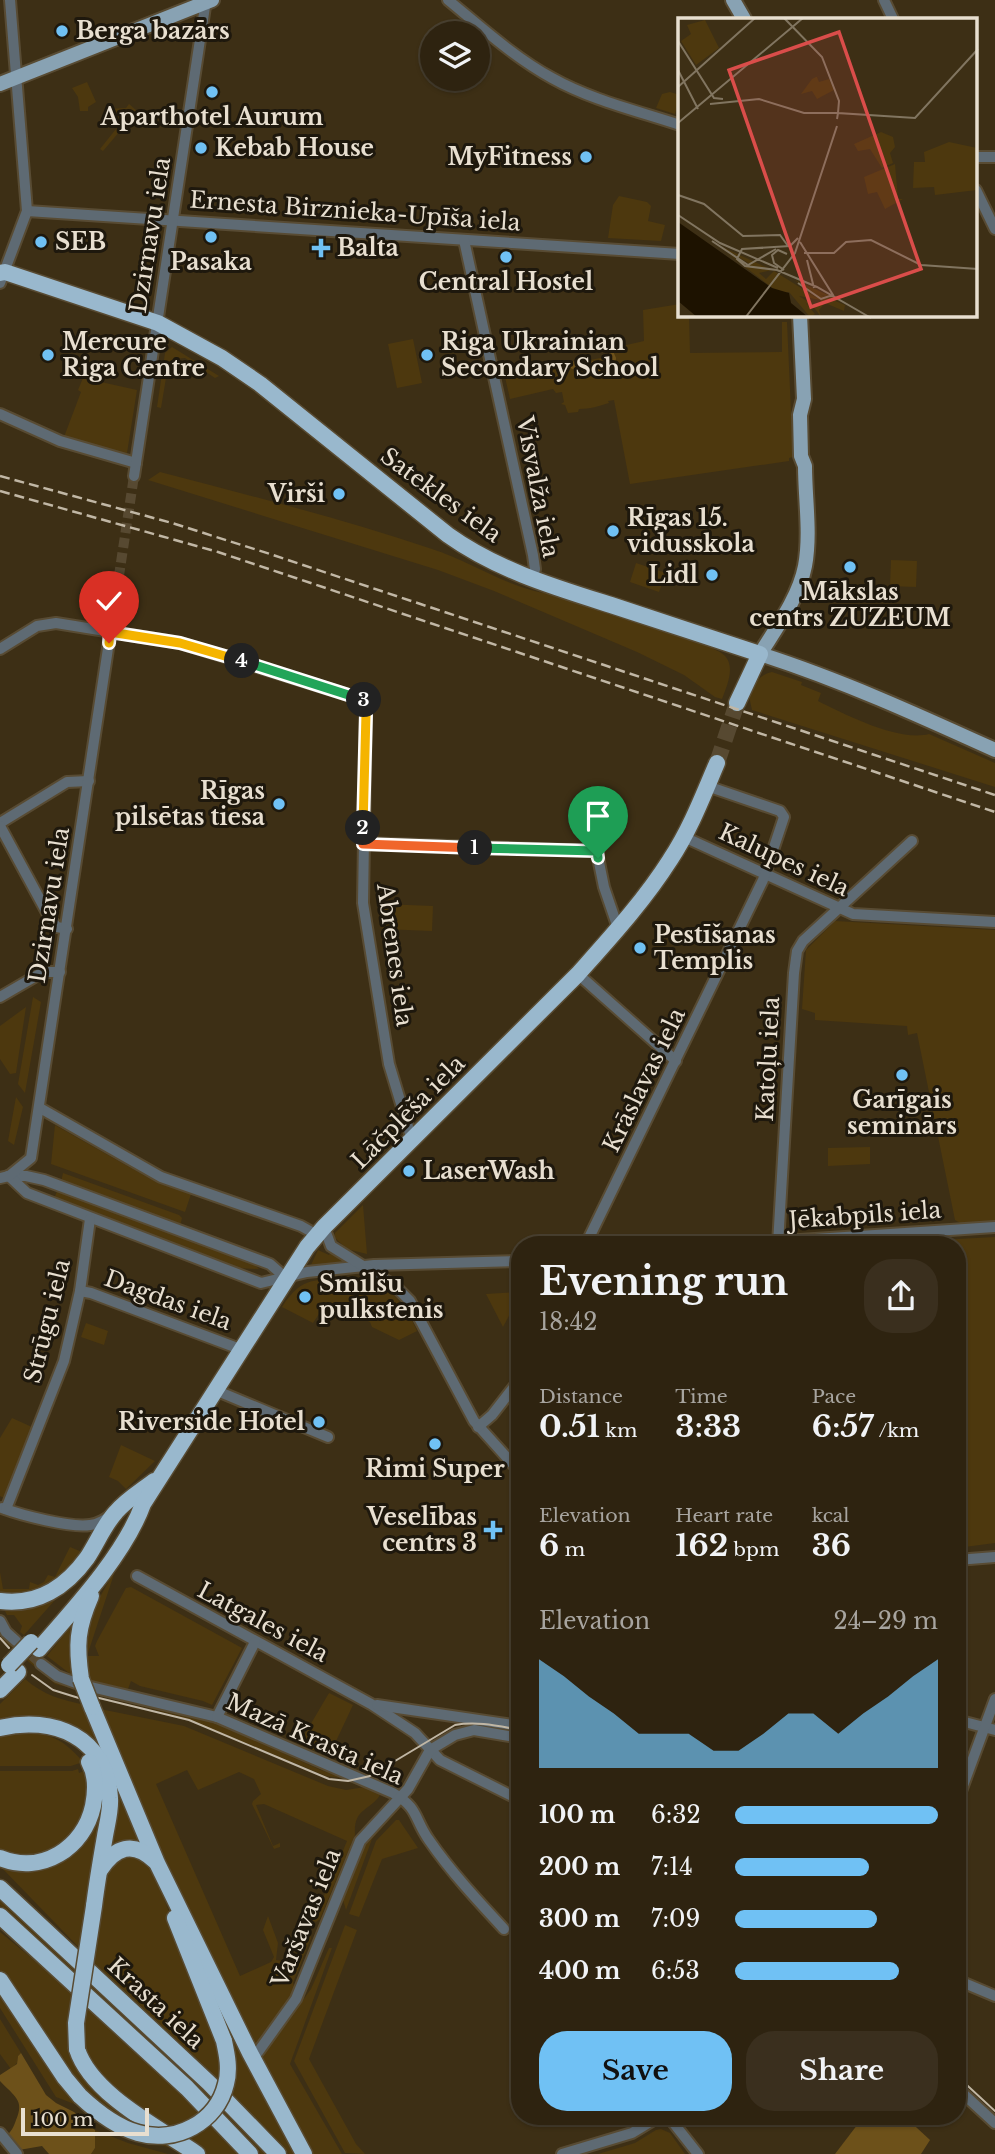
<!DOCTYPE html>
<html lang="en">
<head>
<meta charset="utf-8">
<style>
	body { margin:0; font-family:"Libre Baskerville",serif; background:#3a2f1e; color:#f1f3f6; height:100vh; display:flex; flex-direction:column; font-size:26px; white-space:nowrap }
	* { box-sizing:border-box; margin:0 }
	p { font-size:23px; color:#a7a49f }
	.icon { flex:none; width:38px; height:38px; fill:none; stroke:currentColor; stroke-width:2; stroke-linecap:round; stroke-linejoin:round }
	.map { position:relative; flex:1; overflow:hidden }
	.details { position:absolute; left:511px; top:1236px; width:455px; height:889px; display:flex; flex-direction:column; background:#2e2310; border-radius:28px; box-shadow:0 2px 5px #0004,0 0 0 2px #494030 }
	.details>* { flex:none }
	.controls { position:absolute; left:420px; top:21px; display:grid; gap:14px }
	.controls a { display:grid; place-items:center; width:70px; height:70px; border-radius:50%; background:#2e2310; box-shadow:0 2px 5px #0004,0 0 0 2px #494030; font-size:35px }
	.scale { position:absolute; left:21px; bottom:18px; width:128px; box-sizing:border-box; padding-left:7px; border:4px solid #e8dfd0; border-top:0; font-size:19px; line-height:24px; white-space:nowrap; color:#e8dfd0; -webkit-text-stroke:5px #1e180d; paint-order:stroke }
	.pin { position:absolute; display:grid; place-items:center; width:60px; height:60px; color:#fff; margin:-72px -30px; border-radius:50% 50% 50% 0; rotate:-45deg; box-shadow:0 0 7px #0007 }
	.pin .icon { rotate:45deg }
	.km { position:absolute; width:35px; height:35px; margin:-18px; border-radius:50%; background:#222; color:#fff; font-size:19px; line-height:35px; text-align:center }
	.round { display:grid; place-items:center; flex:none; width:74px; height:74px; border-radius:28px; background:#3a2f1e }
	.head { display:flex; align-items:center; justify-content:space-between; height:119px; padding:0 28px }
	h1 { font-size:38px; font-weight:800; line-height:52px }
	.metrics { display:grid; grid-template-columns:repeat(3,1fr); gap:10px; height:119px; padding:7px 28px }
	.metrics div { display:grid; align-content:center }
	.metrics b { font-size:30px; font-weight:800 }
	.metrics small { font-size:19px; font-weight:400 }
	.metrics p { font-size:19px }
	.chart { height:196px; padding:14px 28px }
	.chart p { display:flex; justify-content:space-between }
	.chart svg { width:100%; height:126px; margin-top:7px; fill:#70c1f4; opacity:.7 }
	.action { display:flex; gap:14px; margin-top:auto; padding:14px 28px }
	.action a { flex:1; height:80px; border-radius:28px; background:#70c1f4; color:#111; font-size:28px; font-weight:800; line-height:80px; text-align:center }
	.action a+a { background:#3a2f1e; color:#f1f3f6 }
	ul { padding:0 28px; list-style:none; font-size:23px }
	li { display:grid; grid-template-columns:112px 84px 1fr; align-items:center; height:52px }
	li i { height:18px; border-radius:9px; background:#70c1f4 }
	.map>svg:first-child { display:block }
</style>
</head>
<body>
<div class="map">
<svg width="995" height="2154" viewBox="0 0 995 2154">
	<rect width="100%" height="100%" fill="#3d2f15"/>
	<g fill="#4d380e">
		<polygon points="87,82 96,102 88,107 88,111 80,111 78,97 72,88"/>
		<polygon points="670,92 680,95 675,114 656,108 662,94"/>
		<polygon points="129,104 137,111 103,151 100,149 120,124 113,117 109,118 108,109 126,108"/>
		<polygon points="619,196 647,202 651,206 648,221 665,225 661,241 608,238 613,205"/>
		<path d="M680 304V315H689L690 353 782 352V322H787L793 457 789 458V461L630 484 614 400 608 401 609 403C599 406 590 409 579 409L578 412 568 413 565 405 561 404 564 402 562 392 556 393 553 389 510 399 505 377 610 356 609 349 644 341 643 310Z"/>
		<polygon points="413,339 422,383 397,388 388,344"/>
		<polygon points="172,347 219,376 215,378 185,358 173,359 168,366 161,408 157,407 165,353"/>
		<polygon points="83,378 137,390 127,453 115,452 64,437 81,392 78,390"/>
		<path d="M160 472C252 496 343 519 432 549 473 562 509 589 551 594L710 645C714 651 719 650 724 655 736 666 727 686 722 699L715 697 684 675 637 652 494 591 438 570 148 480Z"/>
		<polygon points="891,560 917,561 916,587 890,586"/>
		<polygon points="636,563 666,573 659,592 630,582"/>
		<path d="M772 672 802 682 801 685 821 693 818 701C846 715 899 742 929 734L995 763V787L752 710 749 696C755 684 758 675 772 672Z"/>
		<polygon points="383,904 433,906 432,931 382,929"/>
		<polygon points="835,921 995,930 995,1221 962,1224 955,1220 917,1033 908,1035 907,1026 815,1020 815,1013 802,1009 806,950"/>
		<polygon points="33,997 41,1002 25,1093 18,1084"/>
		<polygon points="26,1007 16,1073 10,1074 0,1059 0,1026"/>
		<polygon points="16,1097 23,1107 14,1145 8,1141"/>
		<polygon points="55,1125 149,1178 191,1194 185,1212 51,1164"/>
		<polygon points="870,1147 870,1164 828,1166 828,1148"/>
		<polygon points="63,1173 179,1215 182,1218 180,1226 61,1182"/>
		<polygon points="57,1191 255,1265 259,1269 235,1268 54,1199"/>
		<polygon points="363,1205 367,1254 347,1249 334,1237 335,1233"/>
		<polygon points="995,1237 995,1543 957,1548 957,1244 865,1244"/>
		<polygon points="318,1250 329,1255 331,1252 347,1263 311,1265"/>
		<path d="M352 1278C384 1278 406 1303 417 1331L399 1340 372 1327 370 1322 327 1302 313 1323 282 1307C304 1273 316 1282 352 1278Z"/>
		<polygon points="520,1292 520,1295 503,1327 486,1294"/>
		<polygon points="86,1323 108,1331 104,1345 81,1337"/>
		<polygon points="12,1418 32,1427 4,1498 0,1496 0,1438"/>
		<polygon points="121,1445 155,1461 126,1489 118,1481 109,1477"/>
		<path d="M70 1547 82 1552C59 1582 40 1599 0 1594V1572L3 1589H29L30 1582 38 1585 44 1582 48 1575 55 1577Z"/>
		<polygon points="116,1568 87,1656 99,1656 95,1646 97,1641 126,1588 131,1587 242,1648 212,1705 203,1701 140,1686 131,1681 128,1689 88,1680 84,1642 91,1613"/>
		<polygon points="70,1583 24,1635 20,1632 22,1626 14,1615 7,1615 3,1607"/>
		<polygon points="71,1626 73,1627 73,1676 47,1656"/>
		<polygon points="0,1629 39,1668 62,1684 217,1723 321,1770 349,1779 326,1776 182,1717 55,1684 3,1640 0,1635"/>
		<path d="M25 1679C43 1695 62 1700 85 1705L142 1844 111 1848 116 1804 91 1742 66 1723 47 1717 16 1716 0 1721V1704Z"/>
		<polygon points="329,1693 353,1705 329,1756 299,1744"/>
		<path d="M100 1709 184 1726 328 1786 346 1790 365 1787 378 1792 380 1795C370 1811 353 1808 355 1835L320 1919 316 1922 306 1917 303 1911 321 1903 347 1841 264 1804 256 1805 273 1846 280 1843V1847L274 1849 252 1804 253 1801 261 1794 254 1779 239 1772 198 1790 187 1770 156 1784 240 1976 271 1962 274 1957 263 1930 268 1916 278 1943 276 1960 291 1962 294 1959 304 1934 306 1932 310 1935 311 1938 293 1983 295 1988 287 2006 259 2044 252 2043 249 2039 132 1786Z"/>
		<path d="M10 1731C46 1733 59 1734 83 1762L71 1766H0V1735Z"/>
		<polygon points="78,1769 79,1773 86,1770 91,1794 75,1835 53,1852 24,1859 0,1853 0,1771 72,1771"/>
		<path d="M104 1778V1875C117 1854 135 1849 152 1869L218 2034 187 1929 299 2154H289L210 2071 92 1961 0 1866 70 1855Z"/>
		<polygon points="401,1804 403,1805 372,1839 346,1910 343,1900 365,1846"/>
		<polygon points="396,1820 399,1820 418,1848 382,1859 359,1917 349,1914 376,1841"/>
		<polygon points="0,1897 187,2071 268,2154 261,2154 196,2085 0,1905"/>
		<polygon points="345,1925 357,1930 309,2059 356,2144 365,2154 345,2153 294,2061"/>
		<polygon points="0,1932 73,1992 181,2090 239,2154 207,2154 124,2099 74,2060 82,2075 91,2085 180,2151 110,2129 77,2105 56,2097 0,2008 0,1987 62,2065 0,1970"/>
		<polygon points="329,1948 332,1948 290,2064 342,2154 310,2154 261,2061 263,2055 311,1989"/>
		<polygon points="0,2019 21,2053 18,2056 17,2063 11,2069 0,2054"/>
		<polygon points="661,2129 670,2133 685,2154 598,2154 635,2143 656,2130"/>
		<polygon points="95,2130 128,2143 168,2154 91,2154 95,2148"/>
	</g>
	<g fill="#6d511a">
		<polygon points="609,351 613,351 616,358 615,367 610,366 598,373 591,365 584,371 578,368 572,369 569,366 574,361 578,364 609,358"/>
		<path d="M21 2053 46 2095 56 2103 74 2112 95 2130V2148L91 2154H49L42 2146 19 2150 7 2135C12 2131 14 2126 16 2120 25 2100 14 2096 0 2081V2075L17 2064 18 2056Z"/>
		<polygon points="864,2116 904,2116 930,2140 921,2154 835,2154"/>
	</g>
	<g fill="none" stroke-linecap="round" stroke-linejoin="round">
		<g stroke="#574931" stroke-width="10" stroke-dasharray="10 5" stroke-linecap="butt">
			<polyline points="112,622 134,476"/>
			<polyline points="21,1645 41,1664"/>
		</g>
		<polyline stroke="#574931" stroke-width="16" stroke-dasharray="16 8" stroke-linecap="butt" points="717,763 737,703"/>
		<defs>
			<g id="minor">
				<path d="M448 0C481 27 515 58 552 78 591 100 638 111 680 125"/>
				<polyline points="884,0 893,19"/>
				<polyline points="976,157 995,157"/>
				<polyline points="976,190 995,229"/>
				<polyline points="27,211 680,254"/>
				<polyline points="464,240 533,555 535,569 533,578"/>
				<polyline points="0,283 27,211 10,0"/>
				<polyline points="0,414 60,441 136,463"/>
				<polyline points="134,476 206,0"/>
				<polyline points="0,649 37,626 56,623 180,643 364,700 366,713 363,903 389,1064 412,1140"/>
				<polyline points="0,823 67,782 89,781"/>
				<polyline points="591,823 604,887 618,928"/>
				<polyline points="0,826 51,920 57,927 67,929"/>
				<polyline points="684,837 853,914 995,922"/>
				<polyline points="363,843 597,851"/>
				<polyline points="578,974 676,1061"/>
				<polyline points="0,997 43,972 60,972"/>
				<polyline points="40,1108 161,1177 301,1226 317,1235"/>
				<polyline points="8,1176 26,1176 44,1180 270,1264 286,1278"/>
				<polyline points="9,1176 27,1193 261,1283 307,1272 374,1265 520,1261"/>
				<polyline points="0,1178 9,1176 31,1158 112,622"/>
				<polyline points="324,1227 331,1246 395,1286 410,1301 474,1421 520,1472"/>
				<polyline points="586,1244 763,880 784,817 780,811 707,786"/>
				<polyline points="738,1244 995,1227"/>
				<polyline points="778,1244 794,973 797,951 803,941 912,841"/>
				<polyline points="80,1291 91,1293 240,1349"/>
				<polyline points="215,1390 328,1437"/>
				<polyline points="478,1427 492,1415 520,1379"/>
				<path d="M2 1508C21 1515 70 1528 90 1525 98 1524 105 1520 111 1515"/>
				<polyline points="6,1509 64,1361 80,1291 90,1219"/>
				<polyline points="957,1560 995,1557"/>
				<polyline points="137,1576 371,1704 415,1733 440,1760 520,1800"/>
				<polyline points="0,1621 6,1632 16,1641"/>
				<polyline points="41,1664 57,1676 76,1683"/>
				<path d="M91 1687 217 1717 393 1793C419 1808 414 1819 429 1840 451 1872 478 1901 504 1929"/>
				<polyline points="377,1705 520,1726"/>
				<polyline points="217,1717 255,1642"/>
				<polyline points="957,1720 995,1730"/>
				<polyline points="957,1802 995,1699"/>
				<polyline points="957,1980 995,1996"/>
				<polyline points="250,2053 258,2052 296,1999 360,1841 408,1789 430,1750 455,1735 474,1730 520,1738"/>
				<polyline points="957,2088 995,2123"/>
				<polyline points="668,2116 698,2154"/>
				<polyline points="0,2133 17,2154"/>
				<polyline points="562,2154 632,2133 660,2116"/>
			</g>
			<g id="major">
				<polyline points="733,0 744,19"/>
				<polyline points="0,84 212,0"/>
				<path d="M800 315 804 399 800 415 801 456 805 466C805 498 811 534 805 566 799 597 777 627 760 654 841 680 918 715 995 750"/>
			</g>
			<g id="highway">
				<path d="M0 273 5 272 158 323 222 358 260 384 448 535C497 570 554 587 611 605 661 621 710 638 760 654L737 703"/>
				<path d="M0 1601C37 1606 66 1587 87 1558 97 1543 104 1525 116 1512 126 1500 141 1491 154 1481"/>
				<path d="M39 1649C74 1609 125 1554 143 1504L307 1247 324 1227 578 974C610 938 644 901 670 860 690 830 703 796 717 763"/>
				<path d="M81 1679C76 1645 77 1628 91 1596"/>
				<polyline points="0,1690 18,1672"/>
				<polyline points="92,1707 157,1863 250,2053 304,2154"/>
				<path d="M0 1728C53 1715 107 1737 110 1798 111 1810 107 1824 105 1836 101 1859 97 1882 94 1906"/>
				<path d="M0 1858C42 1875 84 1848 93 1806 96 1791 97 1776 89 1762"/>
				<path d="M100 1870C115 1847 133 1840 155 1861"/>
				<polyline points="0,1888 209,2083 278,2154"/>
				<polyline points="0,1916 187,2088 250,2154"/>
				<polyline points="175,1918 224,2041"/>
				<polyline points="0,1980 65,2078 80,2096"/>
				<path d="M77 2049C91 2094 159 2128 197 2154"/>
			</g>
		</defs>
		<use href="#minor" stroke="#584b33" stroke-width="14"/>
		<use href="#major" stroke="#584b33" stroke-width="18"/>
		<use href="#highway" stroke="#584b33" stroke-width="19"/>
		<use href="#minor" stroke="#5e6a73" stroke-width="10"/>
		<use href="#major" stroke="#88a2b3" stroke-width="14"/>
		<use href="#highway" stroke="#99b8cd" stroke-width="16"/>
		<g stroke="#c1b7a5" stroke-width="2">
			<polyline points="0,1638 9,1648"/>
			<polyline points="32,1675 53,1690 82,1699"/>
			<path d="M95 1697 189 1720 329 1779 348 1781 370 1776 455 1725C477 1721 498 1726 520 1730"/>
			<polyline points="957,2076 995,2111"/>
		</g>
		<g stroke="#c1b7a5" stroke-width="2.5" stroke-dasharray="10 5" stroke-linecap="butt">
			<polyline points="0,476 172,523 270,554 995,795"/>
			<polyline points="0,491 218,552 995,812"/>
		</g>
		<defs>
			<g id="highway-bridge">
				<polyline points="9,1665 31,1642"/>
				<polyline points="81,1679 92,1707"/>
				<polyline points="77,2049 76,2023 94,1906"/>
				<path d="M80 2096C97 2112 116 2127 138 2133 176 2144 217 2122 226 2084 230 2069 227 2055 224 2041"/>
			</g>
		</defs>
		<use href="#highway-bridge" stroke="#584b33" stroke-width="19" stroke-linecap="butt"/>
		<use href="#highway-bridge" stroke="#99b8cd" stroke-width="16"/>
	</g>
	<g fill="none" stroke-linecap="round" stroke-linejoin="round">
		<defs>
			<polyline id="split-1" points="475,848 597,851 598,858"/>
			<polyline id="split-2" points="363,828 363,844 475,848"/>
			<polyline id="split-3" points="363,828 366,713 364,700"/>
			<polyline id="split-4" points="242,661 364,700"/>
			<polyline id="split-5" points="109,643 110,632 180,643 242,661"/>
		</defs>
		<use href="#split-1" stroke="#fff" stroke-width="14"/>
		<use href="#split-2" stroke="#fff" stroke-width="14"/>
		<use href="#split-3" stroke="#fff" stroke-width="14"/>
		<use href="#split-4" stroke="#fff" stroke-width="14"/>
		<use href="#split-5" stroke="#fff" stroke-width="14"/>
		<use href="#split-1" stroke="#22a559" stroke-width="9"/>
		<use href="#split-2" stroke="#f0652b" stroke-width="9"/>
		<use href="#split-3" stroke="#f5b400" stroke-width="9"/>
		<use href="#split-4" stroke="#22a559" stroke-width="9"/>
		<use href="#split-5" stroke="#f5b400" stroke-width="9"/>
	</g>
	<g fill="#70c1f4" stroke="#1e180d" stroke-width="2.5">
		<circle cx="62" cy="31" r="7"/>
		<circle cx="212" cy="92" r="7"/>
		<circle cx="201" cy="148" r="7"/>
		<circle cx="586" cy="157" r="7"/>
		<circle cx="211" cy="237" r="7"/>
		<circle cx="41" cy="242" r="7"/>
		<path d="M317.5 237.5h7v7h7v7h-7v7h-7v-7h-7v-7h7z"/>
		<circle cx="506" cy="257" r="7"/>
		<circle cx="48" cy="355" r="7"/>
		<circle cx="427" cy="355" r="7"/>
		<circle cx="339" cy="494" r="7"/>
		<circle cx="613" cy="531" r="7"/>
		<circle cx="850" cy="567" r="7"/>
		<circle cx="712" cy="575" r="7"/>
		<circle cx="279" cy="804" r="7"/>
		<circle cx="640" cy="948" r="7"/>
		<circle cx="902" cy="1075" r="7"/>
		<circle cx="409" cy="1171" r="7"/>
		<circle cx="305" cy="1297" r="7"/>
		<circle cx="319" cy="1422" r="7"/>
		<circle cx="435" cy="1444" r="7"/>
		<path d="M489.5 1519.5h7v7h7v7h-7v7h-7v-7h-7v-7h7z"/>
	</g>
	<g text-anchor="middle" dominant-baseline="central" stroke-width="6" stroke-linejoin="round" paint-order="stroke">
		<g font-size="23" font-weight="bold" fill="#e8dfd0" stroke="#1e180d" text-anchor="start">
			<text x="76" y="31">Berga bazārs</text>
			<text x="212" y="117" text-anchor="middle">Aparthotel Aurum</text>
			<text x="215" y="148">Kebab House</text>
			<text x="572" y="157" text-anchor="end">MyFitness</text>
			<text x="55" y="242">SEB</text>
			<text x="337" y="248">Balta</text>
			<text x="211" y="262" text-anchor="middle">Pasaka</text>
			<text x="506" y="282" text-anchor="middle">Central Hostel</text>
			<text x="62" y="342">Mercure<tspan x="62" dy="26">Riga Centre</tspan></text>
			<text x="441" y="342">Riga Ukrainian<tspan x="441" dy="26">Secondary School</tspan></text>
			<text x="325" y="494" text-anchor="end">Virši</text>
			<text x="627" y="518">Rīgas 15.<tspan x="627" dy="26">vidusskola</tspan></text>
			<text x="698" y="575" text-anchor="end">Lidl</text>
			<text x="850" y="592" text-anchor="middle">Mākslas<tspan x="850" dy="26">centrs ZUZEUM</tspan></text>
			<text x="265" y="791" text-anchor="end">Rīgas<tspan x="265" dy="26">pilsētas tiesa</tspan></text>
			<text x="654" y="935">Pestīšanas<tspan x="654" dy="26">Templis</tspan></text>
			<text x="902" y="1100" text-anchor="middle">Garīgais<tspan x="902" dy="26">seminārs</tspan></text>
			<text x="423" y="1171">LaserWash</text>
			<text x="319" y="1284">Smilšu<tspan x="319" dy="26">pulkstenis</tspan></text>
			<text x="305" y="1422" text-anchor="end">Riverside Hotel</text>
			<text x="435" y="1469" text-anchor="middle">Rimi Super</text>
			<text x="477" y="1517" text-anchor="end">Veselības<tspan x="477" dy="26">centrs 3</tspan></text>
		</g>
		<g font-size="23" fill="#e8dfd0" stroke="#1e180d">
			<text transform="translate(355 211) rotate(4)">Ernesta Birznieka-Upīša iela</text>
			<text transform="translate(150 235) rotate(-81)">Dzirnavu iela</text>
			<text transform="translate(538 487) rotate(79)">Visvalža iela</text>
			<text transform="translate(441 495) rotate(36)">Satekles iela</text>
			<text transform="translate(784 860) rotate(25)">Kalupes iela</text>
			<text transform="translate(49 905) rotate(-81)">Dzirnavu iela</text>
			<text transform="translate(395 955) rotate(82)">Abrenes iela</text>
			<text transform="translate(768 1059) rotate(-87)">Katoļu iela</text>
			<text transform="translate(644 1080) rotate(-64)">Krāslavas iela</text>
			<text transform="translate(408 1112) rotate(-45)">Lāčplēša iela</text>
			<text transform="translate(865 1215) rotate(-4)">Jēkabpils iela</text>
			<text transform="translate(168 1300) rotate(20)">Dagdas iela</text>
			<text transform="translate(47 1321) rotate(-76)">Strūgu iela</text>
			<text transform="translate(263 1622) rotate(28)">Latgales iela</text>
			<text transform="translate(315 1739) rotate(24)">Mazā Krasta iela</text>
			<text transform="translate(306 1918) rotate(-68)">Varšavas iela</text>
			<text transform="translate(156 2003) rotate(43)">Krasta iela</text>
		</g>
	</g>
	<g transform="translate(678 18)">
		<rect width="299" height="299" fill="#3d2f15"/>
		<path d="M27 2 41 30 18 47 3 23 13 16 9 7ZM150 56 139 59 141 64 151 61 156 72 139 81 134 73 123 76 134 61 138 59ZM203 114 215 119 217 129 212 135 215 145 204 150 192 131 180 133 176 126ZM271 124 299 130V172L257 177 256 169 235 170 236 144H247L246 134ZM217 146 220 181H225L207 191 199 174 190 176 186 159ZM42 228 90 250 67 249 94 252 81 255 88 261 96 253 139 280 117 262 172 287 138 275 167 287 166 293 147 285 141 292 143 299 135 288H141L143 282 121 278 132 285 131 288 127 284 137 296 132 299 111 274 101 275 49 235 68 247 72 246Z" fill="#4d380e"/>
		<path d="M0 204 94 270 111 275 113 285 130 299H19L0 283Z" fill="#1d1200"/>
		<path fill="none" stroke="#817560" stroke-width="2" d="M106 0 144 39 161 83 160 95 237 100 300 31M0 23 36 80 45 81M0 52 20 91M0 69 77 0M32 86 81 81 126 95H160L159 101M0 105 125 0M0 177 26 186 65 218 102 217 110 228M0 197 42 225 100 250M120 220 112 228 64 231 59 241 67 248 99 252 139 269 193 300M34 223 70 247 98 231M126 235H156L168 224 193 222 243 247 300 251M129 242 136 270M106 252 96 245 94 237 100 232 109 236M120 265 143 281 155 277 122 224M67 300 117 235 159 108"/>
		<path fill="#da4d4a" fill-opacity="0.15" stroke="#da4d4a" stroke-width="3.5" d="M161 14 243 251 133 289 51 52Z"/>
		<rect width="299" height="299" fill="none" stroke="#e8dfd0" stroke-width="3.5"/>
	</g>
</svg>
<div class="controls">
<a><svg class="icon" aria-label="layers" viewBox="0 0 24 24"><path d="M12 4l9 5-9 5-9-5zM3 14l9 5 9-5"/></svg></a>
</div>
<div class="scale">100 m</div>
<div class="pin" style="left:598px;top:858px;background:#1e9e55"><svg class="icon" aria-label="arrive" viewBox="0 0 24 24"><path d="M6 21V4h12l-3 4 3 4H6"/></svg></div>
<div class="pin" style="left:109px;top:643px;background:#d93025"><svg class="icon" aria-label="check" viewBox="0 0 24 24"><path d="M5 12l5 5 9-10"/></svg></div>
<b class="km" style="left:475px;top:848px">1</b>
<b class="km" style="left:363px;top:828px">2</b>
<b class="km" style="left:364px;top:700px">3</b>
<b class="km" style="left:242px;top:661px">4</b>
<section class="details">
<div class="head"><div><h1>Evening run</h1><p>18:42</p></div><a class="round"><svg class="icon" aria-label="share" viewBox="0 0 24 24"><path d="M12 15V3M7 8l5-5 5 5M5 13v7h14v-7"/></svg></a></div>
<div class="metrics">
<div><p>Distance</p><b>0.51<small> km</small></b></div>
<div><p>Time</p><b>3:33</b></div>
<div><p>Pace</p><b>6:57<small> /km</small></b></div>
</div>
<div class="metrics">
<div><p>Elevation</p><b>6<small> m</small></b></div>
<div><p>Heart rate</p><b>162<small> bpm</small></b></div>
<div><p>kcal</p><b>36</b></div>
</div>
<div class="chart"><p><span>Elevation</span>24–29 m</p>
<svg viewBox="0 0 160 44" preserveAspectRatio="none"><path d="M0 44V6L10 12L20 19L30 25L40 32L50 32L60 32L70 38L80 38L90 32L100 25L110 25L120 32L130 25L140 19L150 12L160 6V44z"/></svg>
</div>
<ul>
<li><b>100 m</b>6:32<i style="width:100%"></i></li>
<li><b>200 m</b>7:14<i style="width:66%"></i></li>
<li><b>300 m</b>7:09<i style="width:70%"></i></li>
<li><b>400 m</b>6:53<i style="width:81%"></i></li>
</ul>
<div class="action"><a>Save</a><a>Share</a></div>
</section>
</div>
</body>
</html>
